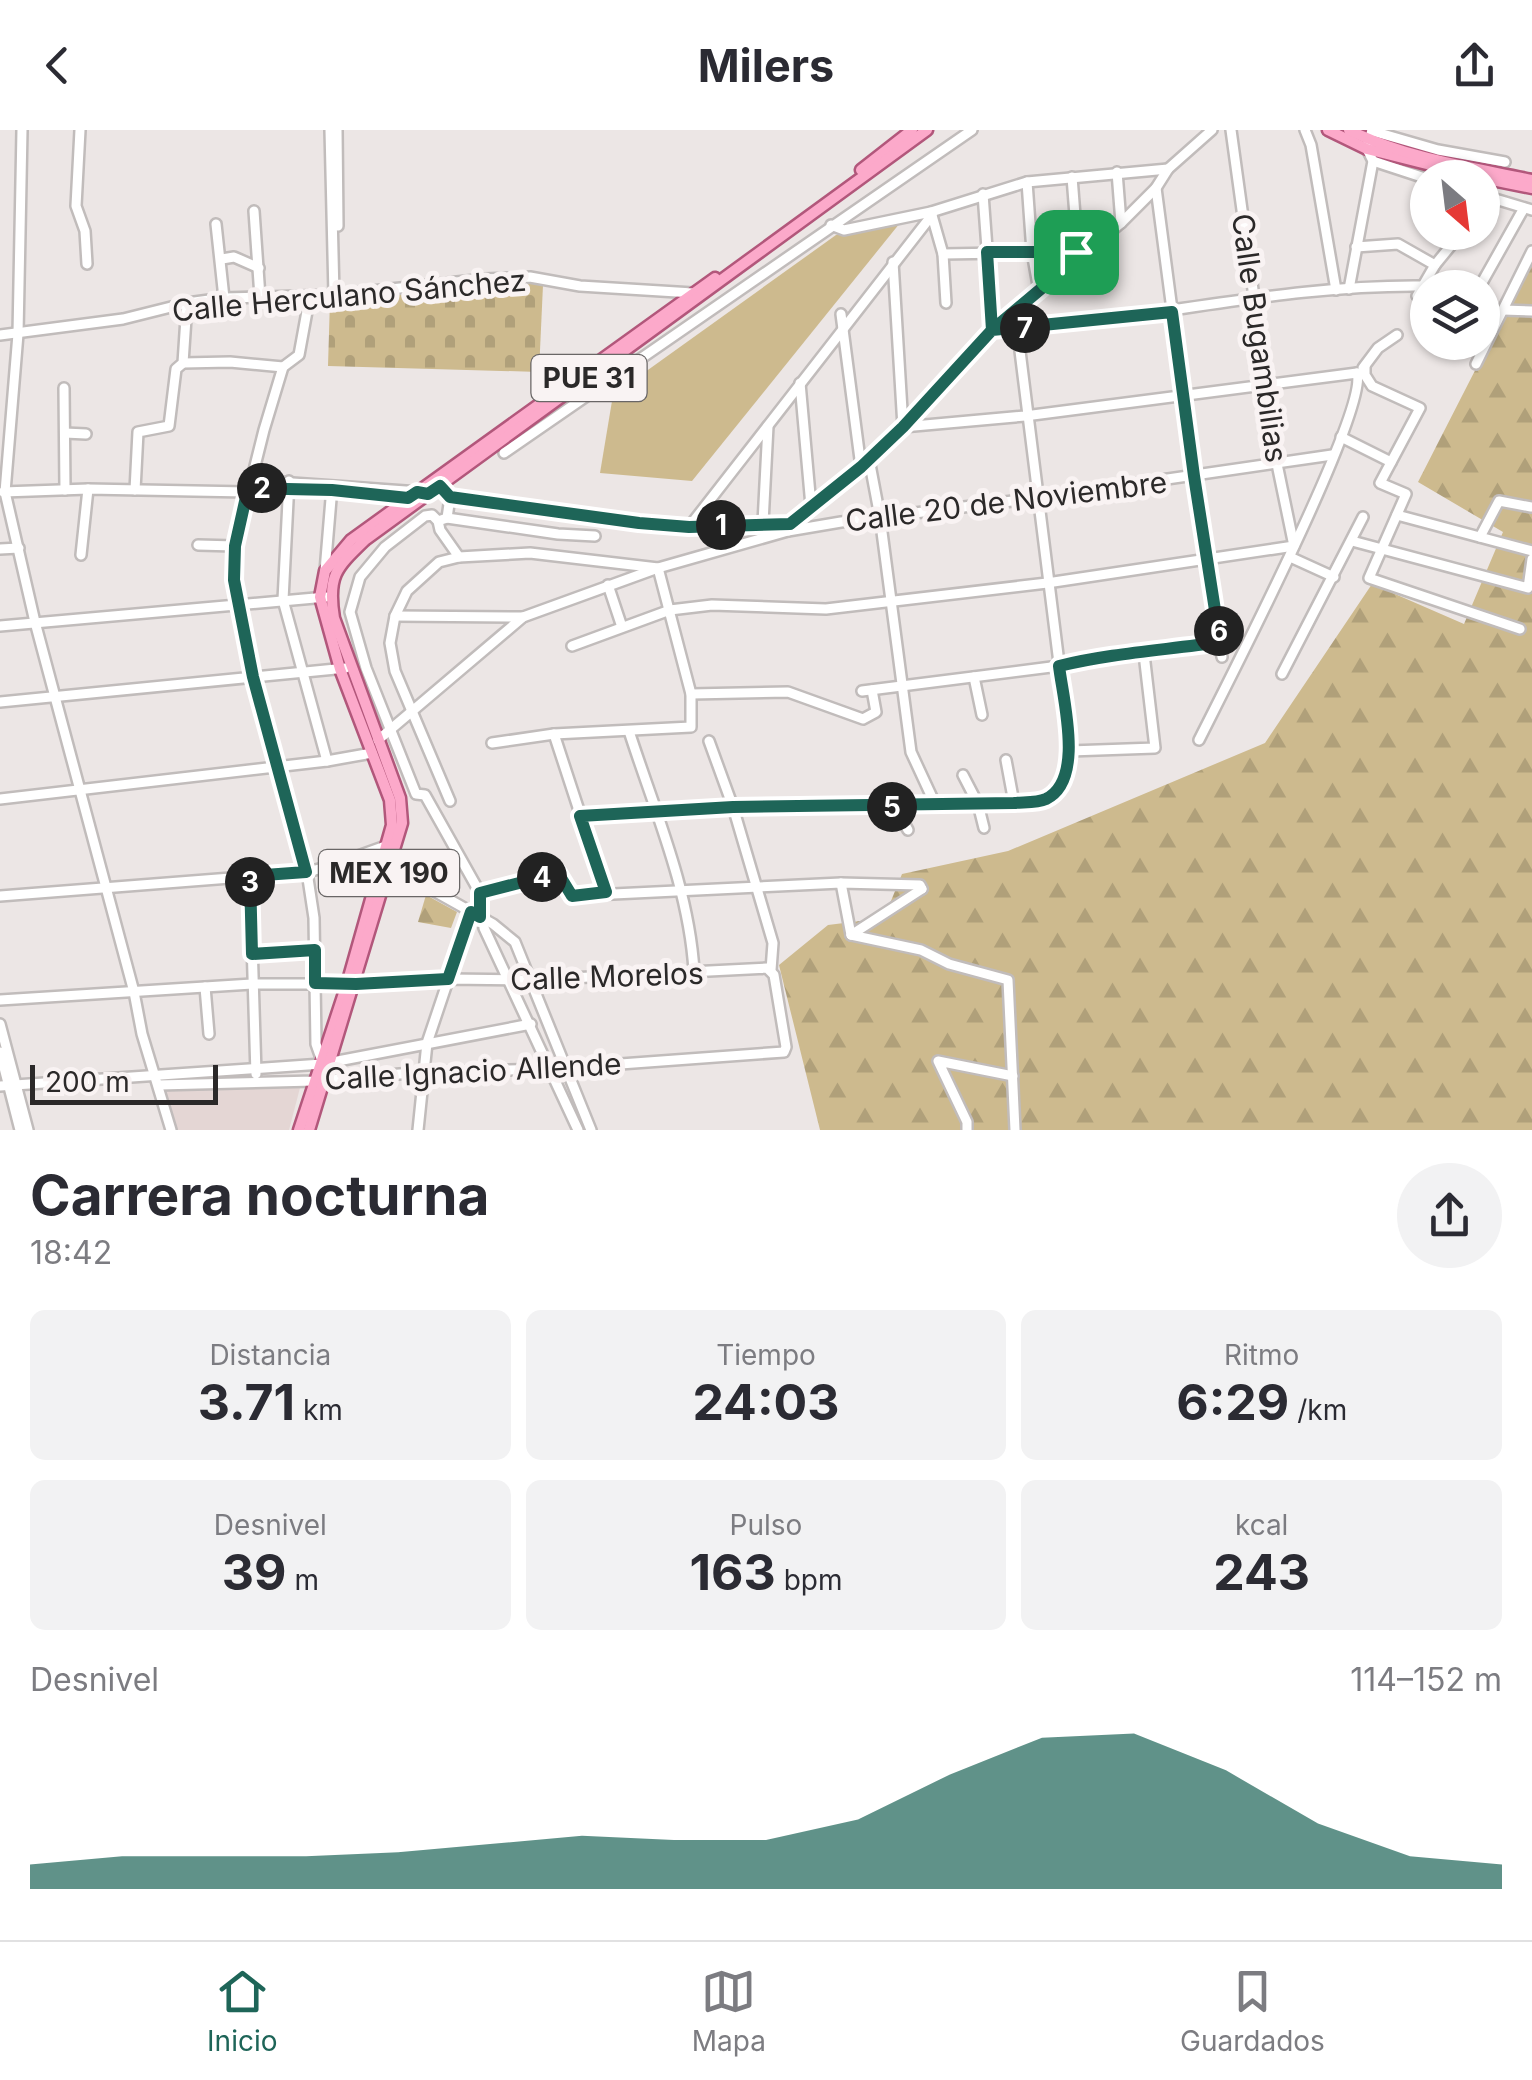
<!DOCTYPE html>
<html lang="es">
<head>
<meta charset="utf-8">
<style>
	body { margin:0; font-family:Inter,sans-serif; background:#f2f2f3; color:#2b2b33; height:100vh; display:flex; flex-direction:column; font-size:38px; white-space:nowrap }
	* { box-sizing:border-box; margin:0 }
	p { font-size:32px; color:#7c7c81 }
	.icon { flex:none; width:55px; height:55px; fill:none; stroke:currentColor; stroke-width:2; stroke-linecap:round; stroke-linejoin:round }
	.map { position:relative; height:1000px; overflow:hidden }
	.panel { display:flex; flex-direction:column; background:#fff; flex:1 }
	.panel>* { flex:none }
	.needle { width:65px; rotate:152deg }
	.tools { position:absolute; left:1410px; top:30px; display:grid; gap:20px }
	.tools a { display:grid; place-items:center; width:90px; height:90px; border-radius:50%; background:#fff; box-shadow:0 2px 8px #0004; font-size:50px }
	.scale { position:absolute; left:30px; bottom:25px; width:188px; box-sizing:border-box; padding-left:10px; border:5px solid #2b2929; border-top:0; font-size:28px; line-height:35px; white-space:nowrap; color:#2b2929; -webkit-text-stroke:8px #f9f3f3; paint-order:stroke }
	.pin { position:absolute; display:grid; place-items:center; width:85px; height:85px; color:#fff; margin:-42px; border-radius:20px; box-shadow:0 5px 15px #0006 }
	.km { position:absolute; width:50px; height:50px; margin:-25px; border-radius:50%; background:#222; color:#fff; font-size:28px; line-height:50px; text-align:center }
	.round { display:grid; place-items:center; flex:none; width:105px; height:105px; border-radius:52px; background:#f2f2f3 }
	.summary { display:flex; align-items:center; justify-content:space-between; height:170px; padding:0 30px }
	h1 { font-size:55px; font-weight:700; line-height:75px }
	.metrics { display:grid; grid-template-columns:repeat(3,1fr); gap:15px; height:170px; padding:10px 30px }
	.metrics div { display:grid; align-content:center; border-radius:15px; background:#f2f2f3; text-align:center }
	.metrics b { font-size:50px; font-weight:700 }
	.metrics small { font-size:28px; font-weight:400 }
	.metrics p { font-size:28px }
	.chart { height:280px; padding:20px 30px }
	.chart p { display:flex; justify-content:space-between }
	.chart svg { width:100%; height:180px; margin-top:10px; fill:#1e6558; opacity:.7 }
	header { display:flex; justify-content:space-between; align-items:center; height:130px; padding:0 30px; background:#fff; font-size:45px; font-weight:700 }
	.menu { display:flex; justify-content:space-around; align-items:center; height:140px; border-top:2px solid #e1e1e2; background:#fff; font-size:28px; color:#7c7c81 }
	.menu a { display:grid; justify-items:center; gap:5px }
	.menu .selected { color:#1e6558 }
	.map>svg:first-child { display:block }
</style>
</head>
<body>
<header><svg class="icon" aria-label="back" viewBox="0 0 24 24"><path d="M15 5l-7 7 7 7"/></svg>Milers<svg class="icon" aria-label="share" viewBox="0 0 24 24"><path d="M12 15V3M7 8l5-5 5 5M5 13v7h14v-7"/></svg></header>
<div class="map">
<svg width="1532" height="1000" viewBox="0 0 1532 1000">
	<defs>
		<pattern id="forest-firs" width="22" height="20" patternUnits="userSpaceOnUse" patternTransform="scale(2.5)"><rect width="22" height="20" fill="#cdba8e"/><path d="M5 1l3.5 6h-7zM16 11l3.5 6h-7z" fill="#b0a07a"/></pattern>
		<pattern id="cemetery-stones" width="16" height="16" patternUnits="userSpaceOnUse" patternTransform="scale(2.5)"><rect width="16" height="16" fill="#cdba8e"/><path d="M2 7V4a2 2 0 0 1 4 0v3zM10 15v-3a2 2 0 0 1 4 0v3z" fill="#b0a07a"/></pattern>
	</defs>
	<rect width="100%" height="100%" fill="#ece6e5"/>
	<polygon fill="#e4d6d4" points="301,954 289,1000 176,1000 163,961"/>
	<polygon fill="#cdba8e" points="904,88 692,351 600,343 613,265 836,105"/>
	<g fill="url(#forest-firs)">
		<polygon points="1532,129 1532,1000 820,1000 779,835 828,795 884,788 902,744 1008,721 1265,613 1372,454 1464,494 1503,402 1418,352"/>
		<polygon points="426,765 457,782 451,798 418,792"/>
	</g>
	<polygon fill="url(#cemetery-stones)" points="531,152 543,155 539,242 328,236 330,170 486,153"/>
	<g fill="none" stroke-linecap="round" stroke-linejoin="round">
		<defs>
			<g id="minor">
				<polyline points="22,0 18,204 5,362 35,492 134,862 142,904 171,1000"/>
				<polyline points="80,0 76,76 85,101 87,134"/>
				<polyline points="330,0 334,165"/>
				<polyline points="337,0 338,96"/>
				<polyline points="1305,0 1311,15 1336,160"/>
				<polyline points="1372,1 1438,20 1505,32"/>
				<polyline points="1373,31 1428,49"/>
				<polyline points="1117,42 1121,93"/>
				<polyline points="1072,47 1078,124"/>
				<polyline points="1027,52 1032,122 1039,161"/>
				<polyline points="1156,58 1194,347 1222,527"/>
				<path d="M983 64 993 200C1137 193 1280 154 1424 156"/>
				<polyline points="1482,65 1532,80"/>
				<polyline points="1425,73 1428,74"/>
				<polyline points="254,81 260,167"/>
				<polyline points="931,82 943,124 1076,122"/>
				<polyline points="216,94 224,168"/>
				<polyline points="831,95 844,100 931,82 1027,52 1168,39"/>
				<polyline points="1356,117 1398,114 1435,135"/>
				<polyline points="943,124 946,173"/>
				<polyline points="222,129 234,127 259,138"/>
				<polyline points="893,132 903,297 1025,286 1357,243"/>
				<polyline points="1479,158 1524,78"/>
				<polyline points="1349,159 1373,31 1367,19 1372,0"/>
				<polyline points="310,165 299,225 283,237 264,300 235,416 234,450 253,547 307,742 314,788 316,914 322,931"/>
				<polyline points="1417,166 1435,135 1462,102"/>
				<polyline points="1503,180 1532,181"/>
				<polyline points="841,184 861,337"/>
				<polyline points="0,205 123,189 187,173 224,168 334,165 485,149 530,147 580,156 693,163 696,166"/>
				<polyline points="183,233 230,232 283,237"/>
				<polyline points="1476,234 1532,121"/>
				<polyline points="1365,236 1365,245 1372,256 1420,278 1380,353 1406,364 1369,448 1520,499"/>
				<polyline points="1363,238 1378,218 1397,205"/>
				<polyline points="800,253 811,376"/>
				<polyline points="64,258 65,360"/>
				<polyline points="65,303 86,304"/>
				<polyline points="1341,307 1391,332"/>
				<polyline points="504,323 972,0"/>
				<polyline points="869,329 880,387 911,622 936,676"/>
				<polyline points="251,350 420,362"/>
				<polyline points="289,351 283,470 327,631"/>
				<polyline points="436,352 450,367 639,393 689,397 790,394"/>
				<polyline points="248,358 331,360 410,369"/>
				<polyline points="135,360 138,302 169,296 176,239 183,233 187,173"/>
				<polyline points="3,362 88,359 247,362"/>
				<polyline points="450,367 447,388 438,391 440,400 459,427"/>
				<polyline points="1397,385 1532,421"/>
				<polyline points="447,388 558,404 595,406"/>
				<polyline points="438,391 432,385 425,386 385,417 360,447 350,482 366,538 416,664 425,665 480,763 484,798 578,1000"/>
				<polyline points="763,393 768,296"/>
				<polyline points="689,397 932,85"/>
				<polyline points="788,401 790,394 861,337 903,297 993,200 1121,93 1156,58 1168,39 1212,0"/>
				<polyline points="1480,407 1499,371 1531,377"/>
				<polyline points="1352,411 1528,458 1532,429"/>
				<polyline points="198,415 235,416"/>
				<polyline points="0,419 19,418"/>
				<polyline points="81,425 88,359"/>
				<polyline points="1290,427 1334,447"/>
				<polyline points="325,441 332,357"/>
				<polyline points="608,455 622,497"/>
				<polyline points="395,486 523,487"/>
				<polyline points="0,496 326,467"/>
				<polyline points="572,516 670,480 712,475 826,479 1047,453 1294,416 1277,334 1231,0"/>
				<polyline points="1282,544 1363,387"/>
				<polyline points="974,547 982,585"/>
				<polyline points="862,561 1059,536 1108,524 1144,524 1220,512"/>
				<polyline points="691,564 788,562 863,589 876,582 872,560"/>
				<polyline points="0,572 346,538"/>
				<path d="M629 601C654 679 689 758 694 841"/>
				<polyline points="554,604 606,763"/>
				<polyline points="378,610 523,487 658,438 788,401 841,392 1037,368 1332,325"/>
				<path d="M1199 610C1224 560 1369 279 1357 243"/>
				<polyline points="709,611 733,677 773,813 771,840"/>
				<polyline points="1070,621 1155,618 1144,524"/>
				<polyline points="1006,630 1014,673"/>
				<polyline points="963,645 978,674 984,698"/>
				<polyline points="0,669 327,631 372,623"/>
				<polyline points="450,671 395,541 390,513 395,486 407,461 439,432 459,427 530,423 658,438 691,564 691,597 554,604 492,613"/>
				<polyline points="895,677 908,700"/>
				<path d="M580 686 733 677 1014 673C1056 670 1064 662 1070 621L1015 181"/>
				<polyline points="335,737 384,737"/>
				<polyline points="250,746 256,944"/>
				<polyline points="841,753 851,805"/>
				<polyline points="385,756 418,753 425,756 493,794 515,812 591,1000"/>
				<polyline points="480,763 558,743 572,766 841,753 920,755 922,759"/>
				<polyline points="0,766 307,742 327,737 391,714"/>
				<polyline points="851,805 921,820 949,834 1008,850 1015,1000"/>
				<polyline points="851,805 922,759"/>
				<polyline points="252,824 315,820"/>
				<polyline points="205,857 209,904"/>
				<polyline points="0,870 252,854 356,854 448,849 530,850 767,838 774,845 786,917 784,922 552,939 424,942 314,951 159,955"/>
				<polyline points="0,894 28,1000"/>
				<polyline points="0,922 20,1000"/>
				<polyline points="0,956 322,934 531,894"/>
				<polyline points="418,1000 427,913 471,782"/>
				<polyline points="967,1000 967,992 938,931 1013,946"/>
			</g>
			<g id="major">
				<polyline points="1328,0 1367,19 1482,48"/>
				<path d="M1349 0C1405 28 1471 37 1532 50"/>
				<polyline points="861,40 912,0"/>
				<polyline points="1482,48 1532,58"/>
				<polyline points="299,1000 347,854 392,695 390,670 340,539 320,467 325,441 351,410 715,148"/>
				<path d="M309 1000 402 693 400 668 334 488C327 446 336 438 365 410L927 0"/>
			</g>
		</defs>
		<use href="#minor" stroke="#c1bcbb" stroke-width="14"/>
		<use href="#major" stroke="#b2577b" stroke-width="15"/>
		<use href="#minor" stroke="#fff" stroke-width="9"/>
		<use href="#major" stroke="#fca9ca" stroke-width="10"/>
	</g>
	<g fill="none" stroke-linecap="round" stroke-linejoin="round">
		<defs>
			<path id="route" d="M1076 122 1080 126 992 200 903 297 861 337 790 394 689 397 639 393 450 367 440 356 428 364 417 362 408 368 332 360 248 358 235 416 234 450 253 547 306 742 250 746 252 824 315 820V853L356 854 448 849 471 782 480 787V763L558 743 572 766 606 762 580 686 733 677 1014 673C1024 672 1037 673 1046 669 1085 650 1063 570 1059 536 1112 523 1166 520 1220 512L1194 346 1172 182 992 200 987 122H1076"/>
		</defs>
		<use href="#route" stroke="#fff" stroke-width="20"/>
		<use href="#route" stroke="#1e6558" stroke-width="12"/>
	</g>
	<g text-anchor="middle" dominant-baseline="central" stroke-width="10" stroke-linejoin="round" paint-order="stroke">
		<g fill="#f9f3f3" stroke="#696666" stroke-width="2.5">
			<rect x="531.5" y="225" width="115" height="46" rx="8"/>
			<rect x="319" y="720" width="140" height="46" rx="8"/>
		</g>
		<g font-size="28" font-weight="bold" fill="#2b2929">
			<text x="589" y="248">PUE 31</text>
			<text x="389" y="743">MEX 190</text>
		</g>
		<g font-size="30" fill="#2b2929" stroke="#f9f3f3">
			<text transform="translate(349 165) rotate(-5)">Calle Herculano Sánchez</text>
			<text transform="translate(1260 208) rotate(82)">Calle Bugambilias</text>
			<text transform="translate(1006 371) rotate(-7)">Calle 20 de Noviembre</text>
			<text transform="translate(607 846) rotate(-2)">Calle Morelos</text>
			<text transform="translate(473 941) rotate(-3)">Calle Ignacio Allende</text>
		</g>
	</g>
</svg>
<div class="tools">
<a><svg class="needle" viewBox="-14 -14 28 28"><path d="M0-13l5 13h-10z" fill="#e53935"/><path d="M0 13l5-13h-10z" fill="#7c7c81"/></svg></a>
<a><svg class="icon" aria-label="layers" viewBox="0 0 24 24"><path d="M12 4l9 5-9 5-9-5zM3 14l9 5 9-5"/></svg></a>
</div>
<div class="scale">200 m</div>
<div class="pin" style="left:1076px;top:122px;background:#1e9e55"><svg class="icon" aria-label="arrive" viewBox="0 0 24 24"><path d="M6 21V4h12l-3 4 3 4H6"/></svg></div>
<b class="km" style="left:721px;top:395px">1</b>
<b class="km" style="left:262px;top:358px">2</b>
<b class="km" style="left:250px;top:752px">3</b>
<b class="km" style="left:542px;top:747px">4</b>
<b class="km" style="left:892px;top:677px">5</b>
<b class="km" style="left:1219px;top:501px">6</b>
<b class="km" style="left:1025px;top:198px">7</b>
</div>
<section class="panel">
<div class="summary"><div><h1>Carrera nocturna</h1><p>18:42</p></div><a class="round"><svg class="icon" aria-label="share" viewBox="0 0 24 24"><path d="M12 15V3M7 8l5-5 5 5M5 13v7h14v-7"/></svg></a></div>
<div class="metrics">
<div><p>Distancia</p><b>3.71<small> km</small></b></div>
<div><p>Tiempo</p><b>24:03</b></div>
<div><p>Ritmo</p><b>6:29<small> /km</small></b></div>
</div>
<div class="metrics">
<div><p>Desnivel</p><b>39<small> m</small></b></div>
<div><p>Pulso</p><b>163<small> bpm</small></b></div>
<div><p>kcal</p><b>243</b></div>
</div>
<div class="chart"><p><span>Desnivel</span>114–152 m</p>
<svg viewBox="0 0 160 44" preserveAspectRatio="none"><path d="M0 44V38L10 36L20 36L30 36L40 35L50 33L60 31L70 32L80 32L90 27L100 16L110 7L120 6L130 15L140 28L150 36L160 38V44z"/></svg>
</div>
</section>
<nav class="menu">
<a class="selected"><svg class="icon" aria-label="home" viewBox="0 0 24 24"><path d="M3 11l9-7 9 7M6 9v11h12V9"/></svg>Inicio</a>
<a><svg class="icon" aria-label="map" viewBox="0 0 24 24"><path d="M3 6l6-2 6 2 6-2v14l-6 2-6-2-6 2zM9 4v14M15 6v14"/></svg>Mapa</a>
<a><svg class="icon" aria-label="saved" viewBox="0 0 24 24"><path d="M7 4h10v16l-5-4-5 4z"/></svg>Guardados</a>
</nav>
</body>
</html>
